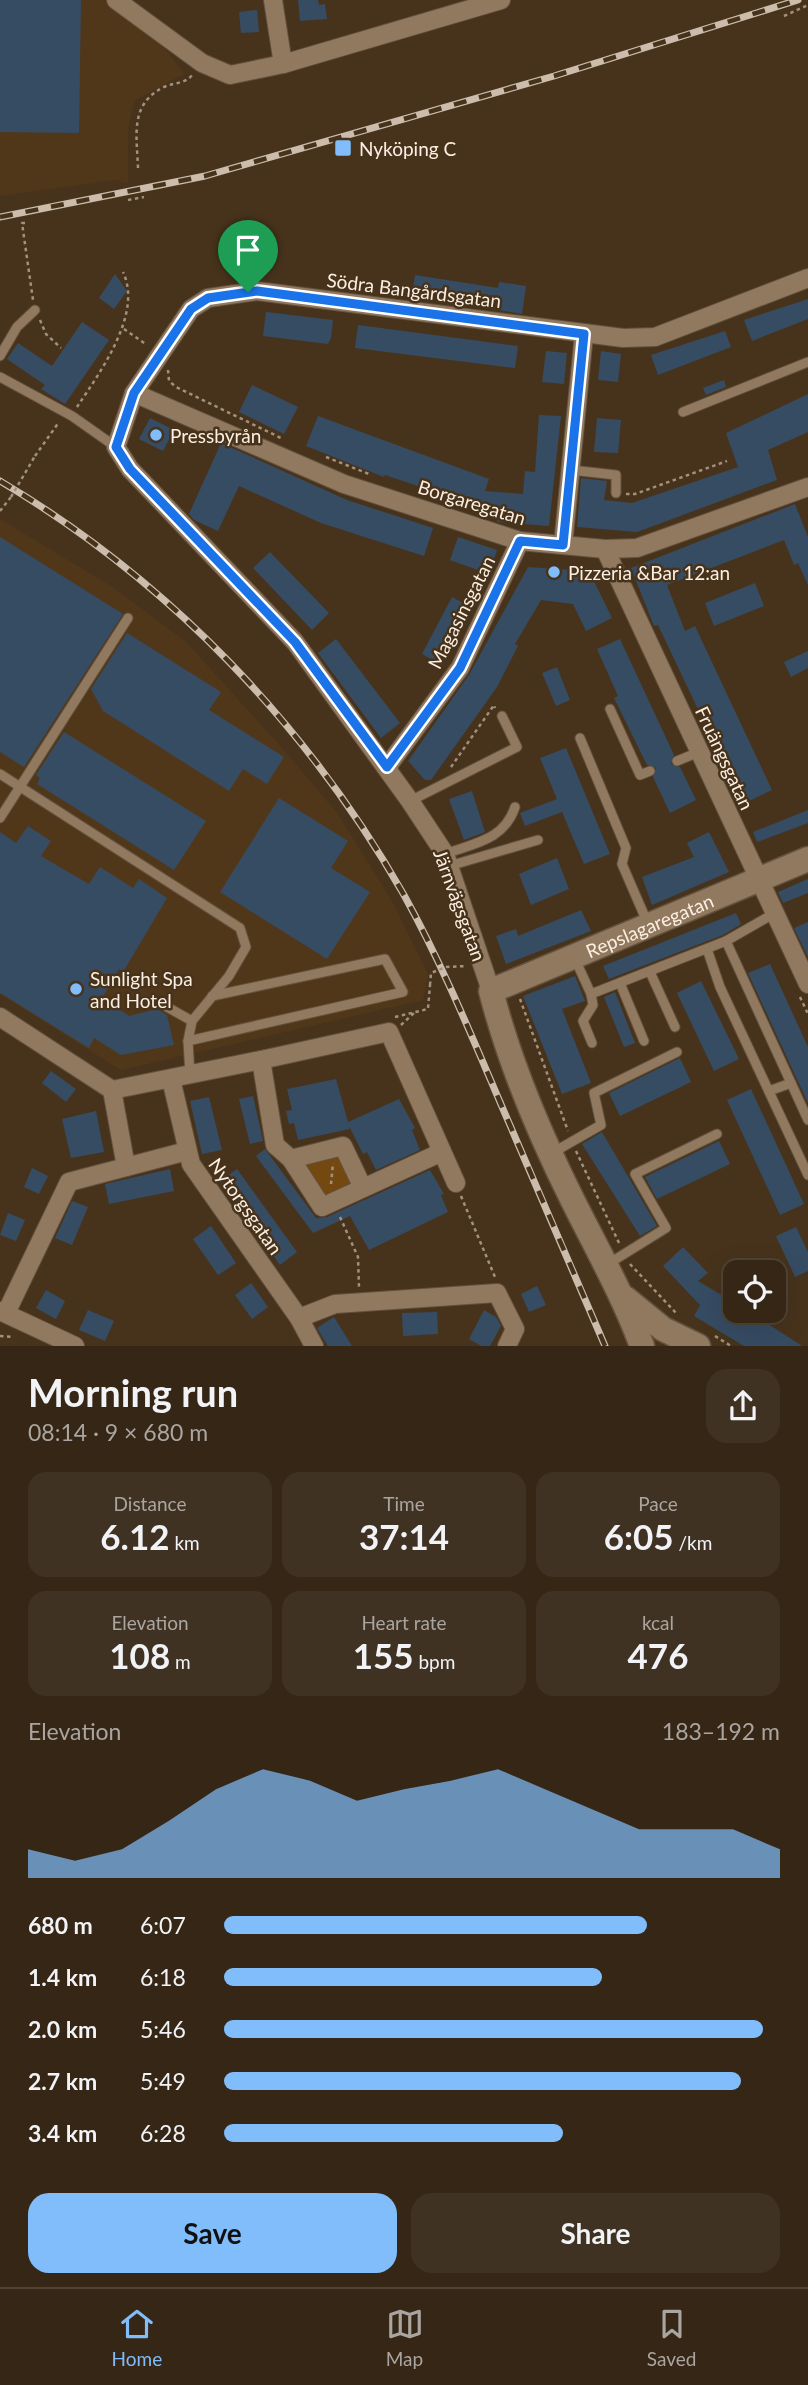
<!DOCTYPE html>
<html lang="en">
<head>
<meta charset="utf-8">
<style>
	body { margin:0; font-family:Lato,sans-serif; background:#403222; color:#f1f3f6; height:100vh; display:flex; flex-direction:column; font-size:26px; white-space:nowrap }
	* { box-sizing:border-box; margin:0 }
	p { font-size:23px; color:#aaa5a0 }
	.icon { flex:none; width:38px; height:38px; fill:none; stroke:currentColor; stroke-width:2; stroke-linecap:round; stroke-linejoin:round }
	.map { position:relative; height:1346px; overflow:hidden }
	.side { display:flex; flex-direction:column; background:#352615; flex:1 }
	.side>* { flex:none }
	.controls { position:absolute; left:723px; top:1260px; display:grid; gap:14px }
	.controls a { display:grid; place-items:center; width:63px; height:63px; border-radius:14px; background:#352615; box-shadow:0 7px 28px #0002,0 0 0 2px #4f4334; font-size:35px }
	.pin { position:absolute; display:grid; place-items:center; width:60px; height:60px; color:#fff; margin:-72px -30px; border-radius:50% 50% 50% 0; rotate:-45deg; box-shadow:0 0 7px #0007 }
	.pin .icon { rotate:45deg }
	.round { display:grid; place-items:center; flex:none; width:74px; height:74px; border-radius:21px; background:#403222 }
	.headline { display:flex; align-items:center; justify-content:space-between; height:119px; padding:0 28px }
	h1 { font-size:38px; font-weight:700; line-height:52px }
	.figures { display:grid; grid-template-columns:repeat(3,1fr); gap:10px; height:119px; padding:7px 28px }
	.figures div { display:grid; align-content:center; border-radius:18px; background:#403222; text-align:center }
	.figures b { font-size:35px; font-weight:700 }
	.figures small { font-size:19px; font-weight:400 }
	.figures p { font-size:19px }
	.chart { height:196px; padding:14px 28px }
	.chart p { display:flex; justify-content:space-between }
	.chart svg { width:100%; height:126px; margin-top:7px; fill:#80bdfa; opacity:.7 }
	.button { display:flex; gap:14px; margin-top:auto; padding:14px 28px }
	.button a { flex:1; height:80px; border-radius:21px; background:#80bdfa; color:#111; font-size:28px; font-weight:700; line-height:80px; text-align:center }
	.button a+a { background:#403222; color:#f1f3f6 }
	ul { padding:0 28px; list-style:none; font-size:23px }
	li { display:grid; grid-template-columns:112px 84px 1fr; align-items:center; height:52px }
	li i { height:18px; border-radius:9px; background:#80bdfa }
	.tabs { display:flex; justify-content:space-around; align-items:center; height:98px; border-top:2px solid #4f4334; background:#352615; font-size:19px; color:#aaa5a0 }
	.tabs a { display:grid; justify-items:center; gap:4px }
	.tabs .active { color:#80bdfa }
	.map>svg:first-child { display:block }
</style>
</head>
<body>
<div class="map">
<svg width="808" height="1346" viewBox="0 0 808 1346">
	<rect width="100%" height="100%" fill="#47331c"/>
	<g fill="#51371a">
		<polygon points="0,0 108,0 158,40 184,74 135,100 128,127 128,183 114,180 0,196"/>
		<polygon points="0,519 114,588 186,642 282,748 337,813 392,901 428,975 423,1000 121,1070 0,994"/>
	</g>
	<polygon fill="#734911" points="339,1151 356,1183 326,1199 301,1160"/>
	<g fill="#364c63">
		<polygon points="0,0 81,0 79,133 0,132"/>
		<polygon points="298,0 318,0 319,5 325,4 327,19 300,21"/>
		<polygon points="257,10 259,32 241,33 239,12"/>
		<polygon points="115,274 127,291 114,309 99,298"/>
		<polygon points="415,275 498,288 499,282 526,286 522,314 412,295"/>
		<polygon points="808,299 808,319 752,341 744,320"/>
		<polygon points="266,312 333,320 331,338 328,344 263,336"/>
		<polygon points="82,322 109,340 65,404 41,389 45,385 7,359 18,343 52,366"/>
		<polygon points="358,325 518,346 515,368 355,348"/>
		<polygon points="725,331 731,347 658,375 651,355"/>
		<polygon points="546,351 567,353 564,384 542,382"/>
		<polygon points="601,351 621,354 618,382 598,380"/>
		<polygon points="724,380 726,387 706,395 703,388"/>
		<polygon points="252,385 298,407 284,434 239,412"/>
		<polygon points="808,394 808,432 768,450 777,480 637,532 577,527 581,478 607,481 604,500 632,503 738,467 726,433"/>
		<polygon points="539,415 561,416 549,526 497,522 498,513 385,475 384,477 306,446 318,416 489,479 485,491 523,494 525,471 535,472"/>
		<polygon points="150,418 174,430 163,451 139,439"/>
		<polygon points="597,418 621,420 618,453 594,452"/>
		<polygon points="221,443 347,500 433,528 424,556 321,523 239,486 218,531 194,520 189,514"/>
		<polygon points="795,504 808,537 808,585 798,563 794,565 784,540 667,585 685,631 695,626 772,790 743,804 658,625 654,626 631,568"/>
		<polygon points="0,537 123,614 24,767 0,752"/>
		<polygon points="458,537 497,550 489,574 450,560"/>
		<polygon points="270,552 329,613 312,630 253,568"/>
		<polygon points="528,567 589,571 612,618 586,631 573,604 541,600 515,644 518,646 497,687 431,780 425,780 408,761 469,675"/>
		<polygon points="755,583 764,606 714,626 705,603"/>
		<polygon points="452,597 472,608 442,665 422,654"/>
		<polygon points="127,633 221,692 209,710 284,757 267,784 243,769 229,791 103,711 91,689"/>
		<polygon points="336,639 400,723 381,738 318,653"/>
		<polygon points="620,639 674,755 671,764 680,767 696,800 670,813 653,777 656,768 647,765 614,698 618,696 597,649"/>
		<polygon points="808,651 808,668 791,677 784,662"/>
		<polygon points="557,667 570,700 556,706 542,673"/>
		<polygon points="64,732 206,821 174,870 37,784 40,778 36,775"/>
		<polygon points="566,748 610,854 584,864 562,812 525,826 520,813 557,799 540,758"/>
		<polygon points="472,791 485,832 464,840 449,799"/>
		<polygon points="279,798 348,841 331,868 370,892 327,959 220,892"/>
		<polygon points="808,810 808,823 757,842 753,832"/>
		<polygon points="28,826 51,841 41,856 89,884 100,867 133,888 139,879 167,898 123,972 119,969 102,998 129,1016 157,1009 167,1015 174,1045 121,1055 94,1038 89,1048 0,993 0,832 16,843"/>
		<polygon points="709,832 729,872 652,905 642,877 694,857 687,843"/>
		<polygon points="557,858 569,889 531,905 519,874"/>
		<polygon points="808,879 808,893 783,903 778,892"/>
		<polygon points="581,910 591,931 506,964 496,936 516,929 518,936"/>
		<polygon points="736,913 741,924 723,935 609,979 603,966"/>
		<polygon points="808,922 808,957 794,928"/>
		<polygon points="770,964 808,1047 808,1103 748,973"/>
		<polygon points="575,976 585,1001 562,1009 591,1083 562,1094 523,996"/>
		<polygon points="701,981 739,1059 714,1071 677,993"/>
		<polygon points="615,992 635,1043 624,1047 604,997"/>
		<polygon points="680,1058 691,1082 620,1116 609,1093"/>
		<polygon points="51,1071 76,1089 66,1102 42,1083"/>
		<polygon points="336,1079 348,1122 399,1099 415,1128 412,1130 420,1150 376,1170 367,1152 363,1154 349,1126 350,1129 298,1140 294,1123 289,1124 286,1111 292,1110 287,1089"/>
		<polygon points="751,1089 804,1204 780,1215 727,1100"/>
		<polygon points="253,1096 263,1141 250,1144 239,1099"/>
		<polygon points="209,1097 222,1150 202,1154 190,1101"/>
		<polygon points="96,1111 104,1152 71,1158 62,1119"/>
		<polygon points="602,1132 657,1226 640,1236 582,1144"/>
		<polygon points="719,1141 730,1164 657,1199 645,1177"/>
		<polygon points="265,1149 316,1218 327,1217 430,1170 444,1194 441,1195 448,1212 369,1250 350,1216 313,1233 256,1156"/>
		<polygon points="32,1168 48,1176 39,1194 24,1187"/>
		<polygon points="170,1169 174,1191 109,1204 105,1184"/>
		<polygon points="237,1169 297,1252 280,1265 220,1181"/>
		<polygon points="72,1201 88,1207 72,1245 55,1238"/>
		<polygon points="8,1213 25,1220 16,1241 0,1235"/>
		<polygon points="211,1226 236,1263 218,1275 193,1239"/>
		<polygon points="796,1227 808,1252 808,1271 795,1277 776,1236"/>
		<polygon points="683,1247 708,1273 698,1281 735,1303 735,1311 748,1311 802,1346 744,1346 694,1316 700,1305 663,1266"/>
		<polygon points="251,1283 268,1307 252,1319 235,1295"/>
		<polygon points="537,1286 546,1305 529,1312 521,1294"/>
		<polygon points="46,1290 65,1301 56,1319 36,1308"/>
		<polygon points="88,1310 114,1321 105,1341 79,1330"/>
		<polygon points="484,1310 496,1317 501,1326 490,1346 481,1346 469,1339"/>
		<polygon points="437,1312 438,1334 403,1336 402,1313"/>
		<polygon points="334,1317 352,1346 328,1346 320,1333 317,1328"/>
	</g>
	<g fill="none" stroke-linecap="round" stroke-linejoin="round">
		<defs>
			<g id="lane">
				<polyline points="0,356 17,327 35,310"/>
				<polyline points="0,377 72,416 116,447"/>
				<polyline points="683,412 808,362"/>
				<polyline points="571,470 616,475 616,493"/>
				<polyline points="610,709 640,775 650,771"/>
				<polyline points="580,738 626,848 622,864 648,924"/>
				<polyline points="677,761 699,752"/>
				<polyline points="0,774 240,928 246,947 229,976 192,1021 188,1041 190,1075"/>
				<polyline points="410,801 517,747 502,716"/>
				<polyline points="0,818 128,618"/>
				<path d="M445 854C475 843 504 840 515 807"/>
				<polyline points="449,866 538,840"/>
				<polyline points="726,941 808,1120"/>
				<polyline points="707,949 720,987 808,1175"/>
				<polyline points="575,959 591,994 726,941 775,913"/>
				<polyline points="650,972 675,1027"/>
				<polyline points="620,983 644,1041"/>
				<polyline points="591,994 593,1005 583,1021 592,1043"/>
				<polyline points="160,1003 192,1021"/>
				<polyline points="188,1041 403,992 385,959 212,996"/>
				<polyline points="769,1091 791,1083"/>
				<polyline points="552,1153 601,1125 594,1093 677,1052"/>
				<polyline points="608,1264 666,1228 635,1174 717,1134"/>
			</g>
			<g id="street">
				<polyline points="116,0 202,63 230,75 283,64 501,0"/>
				<polyline points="273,0 283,64"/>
				<polyline points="134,393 344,484 520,541 605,549 637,548 808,487"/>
				<polyline points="563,545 584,334"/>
				<polyline points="605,549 808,984"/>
				<polyline points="387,767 460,668 520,541"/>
				<polyline points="491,991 445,854 410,801 295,642 130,469 116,447 134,393 191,309 208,298 257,291 623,338 655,337 808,278"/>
				<polyline points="0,1017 112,1090 261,1060 275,1145 291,1159 322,1207 442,1152"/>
				<polyline points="261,1060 389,1032 456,1183"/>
				<polyline points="171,1079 191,1164 299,1318 314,1346"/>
				<polyline points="291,1159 343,1146 362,1186"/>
				<polyline points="126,1167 187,1151"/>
				<polyline points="0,1311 75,1346"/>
				<polyline points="6,1313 69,1182 126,1167 112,1090"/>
				<polyline points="299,1318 335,1304 497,1293 515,1329 507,1346"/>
			</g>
			<g id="secondary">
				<polyline points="625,1298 663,1329 698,1346"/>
				<path id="s1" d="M642 1346C623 1295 597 1249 573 1201 539 1133 510 1065 491 991L808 859"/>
			</g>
		</defs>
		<use href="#lane" stroke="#63513d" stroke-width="11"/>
		<use href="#street" stroke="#63513d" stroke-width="20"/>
		<use href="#secondary" stroke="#63513d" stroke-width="27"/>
		<g stroke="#a2917f" stroke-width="2.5" stroke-dasharray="3.5 3.5" stroke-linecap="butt">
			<polyline points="784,16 808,5"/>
			<path d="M138 168C137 136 129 104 164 87 175 82 186 84 193 74"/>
			<polyline points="128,200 144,197"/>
			<polyline points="25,223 22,223 33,300"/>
			<polyline points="40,320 46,334 61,348"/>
			<polyline points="124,329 147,345"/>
			<polyline points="168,370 169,381 176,387 281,438"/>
			<path d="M77 407C100 372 143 314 123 272"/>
			<polyline points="35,456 59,422"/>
			<polyline points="326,457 369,474"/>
			<polyline points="626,494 635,494 727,461"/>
			<polyline points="0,511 11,497"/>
			<polyline points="451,767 494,705 495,708"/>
			<polyline points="446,967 467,966"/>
			<polyline points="800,997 808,1014"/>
			<polyline points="520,999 568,1131"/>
			<polyline points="395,1017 428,1009 430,985"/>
			<polyline points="401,1025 414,1013"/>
			<polyline points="576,1151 619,1243"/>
			<polyline points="331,1184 333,1163"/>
			<polyline points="461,1196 495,1277"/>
			<polyline points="340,1217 358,1257 359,1287"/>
			<polyline points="630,1264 676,1313"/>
			<polyline points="0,1336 14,1337"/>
			<polyline points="715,1336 731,1346"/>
		</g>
		<use href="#lane" stroke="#917960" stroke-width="9"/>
		<use href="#street" stroke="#917960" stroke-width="18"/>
		<use href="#secondary" stroke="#917960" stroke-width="24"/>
		<defs>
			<g id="rail">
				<polyline points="0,217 205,176 554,76 798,0"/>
				<path d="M0 481C169 581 307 725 404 895 441 962 470 1032 500 1102 535 1183 570 1264 605 1346"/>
			</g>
		</defs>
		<use href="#rail" stroke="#cbbcab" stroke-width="7"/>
		<use href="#rail" stroke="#47331c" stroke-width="4.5" stroke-dasharray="13" stroke-linecap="butt"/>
		<g stroke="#a2917f" stroke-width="2.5" stroke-dasharray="3.5 3.5" stroke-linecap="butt">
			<polyline points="11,497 35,456"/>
			<polyline points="430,985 431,973 446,967"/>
		</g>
	</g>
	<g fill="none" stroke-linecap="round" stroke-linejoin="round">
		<defs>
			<polygon id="route" points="257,291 584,334 563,545 520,541 460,668 387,767 295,642 130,469 116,447 134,393 191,309 208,298"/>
		</defs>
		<use href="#route" stroke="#fff" stroke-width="14"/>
		<use href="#route" stroke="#1a73e8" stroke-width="9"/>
	</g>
	<g fill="#80bdfa" stroke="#47331c" stroke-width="2.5">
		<rect x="334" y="139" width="18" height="18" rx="3.5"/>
		<circle cx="156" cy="435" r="7"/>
		<circle cx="554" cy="572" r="7"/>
		<circle cx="76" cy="989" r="7"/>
	</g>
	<g text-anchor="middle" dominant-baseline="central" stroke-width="5" stroke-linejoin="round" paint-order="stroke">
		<g font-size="19" fill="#fcefe1" stroke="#47331c" text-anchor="start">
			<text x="359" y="148">Nyköping C</text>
			<text x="170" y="435">Pressbyrån</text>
			<text x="568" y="572">Pizzeria &amp;Bar 12:an</text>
			<text x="90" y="978">Sunlight Spa<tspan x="90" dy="22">and Hotel</tspan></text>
		</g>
		<g font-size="19" fill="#fcefe1" stroke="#47331c">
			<text transform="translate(414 290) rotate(7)">Södra Bangårdsgatan</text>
			<text transform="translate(472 502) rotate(17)">Borgaregatan</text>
			<text transform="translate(461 612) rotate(-63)">Magasinsgatan</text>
			<text transform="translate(725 758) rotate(65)">Fruängsgatan</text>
			<text transform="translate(460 905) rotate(70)">Järnvägsgatan</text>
			<text stroke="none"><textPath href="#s1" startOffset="558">Repslagaregatan</textPath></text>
			<text transform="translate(246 1206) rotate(55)">Nytorgsgatan</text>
		</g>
	</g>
</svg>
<div class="controls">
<a><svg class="icon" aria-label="locate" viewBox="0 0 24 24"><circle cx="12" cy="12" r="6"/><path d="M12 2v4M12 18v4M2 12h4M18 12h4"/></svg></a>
</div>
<div class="pin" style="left:248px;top:292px;background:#1e9e55"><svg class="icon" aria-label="arrive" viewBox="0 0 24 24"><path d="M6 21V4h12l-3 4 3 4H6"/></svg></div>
</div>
<section class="side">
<div class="headline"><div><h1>Morning run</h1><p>08:14 · 9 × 680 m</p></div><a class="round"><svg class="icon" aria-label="share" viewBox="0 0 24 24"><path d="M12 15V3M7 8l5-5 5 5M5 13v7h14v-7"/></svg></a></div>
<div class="figures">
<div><p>Distance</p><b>6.12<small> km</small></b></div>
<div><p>Time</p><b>37:14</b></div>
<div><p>Pace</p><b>6:05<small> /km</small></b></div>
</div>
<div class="figures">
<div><p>Elevation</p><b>108<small> m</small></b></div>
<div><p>Heart rate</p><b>155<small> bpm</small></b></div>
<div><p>kcal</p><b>476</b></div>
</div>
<div class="chart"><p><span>Elevation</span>183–192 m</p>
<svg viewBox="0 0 160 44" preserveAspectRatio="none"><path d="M0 44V34L10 38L20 34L30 24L40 13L50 6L60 10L70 17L80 13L90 10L100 6L110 13L120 20L130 27L140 27L150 27L160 34V44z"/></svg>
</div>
<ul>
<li><b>680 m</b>6:07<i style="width:76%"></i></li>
<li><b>1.4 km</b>6:18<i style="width:68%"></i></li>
<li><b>2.0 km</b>5:46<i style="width:97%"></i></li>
<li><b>2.7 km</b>5:49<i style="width:93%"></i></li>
<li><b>3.4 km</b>6:28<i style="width:61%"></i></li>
</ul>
<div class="button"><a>Save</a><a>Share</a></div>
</section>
<nav class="tabs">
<a class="active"><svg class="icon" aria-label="home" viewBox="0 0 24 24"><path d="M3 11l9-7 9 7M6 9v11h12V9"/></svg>Home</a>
<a><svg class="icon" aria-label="map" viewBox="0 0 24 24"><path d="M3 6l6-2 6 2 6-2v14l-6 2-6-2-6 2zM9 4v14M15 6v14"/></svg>Map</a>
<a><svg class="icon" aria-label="saved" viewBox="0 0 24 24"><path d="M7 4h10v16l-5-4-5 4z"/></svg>Saved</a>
</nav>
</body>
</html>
